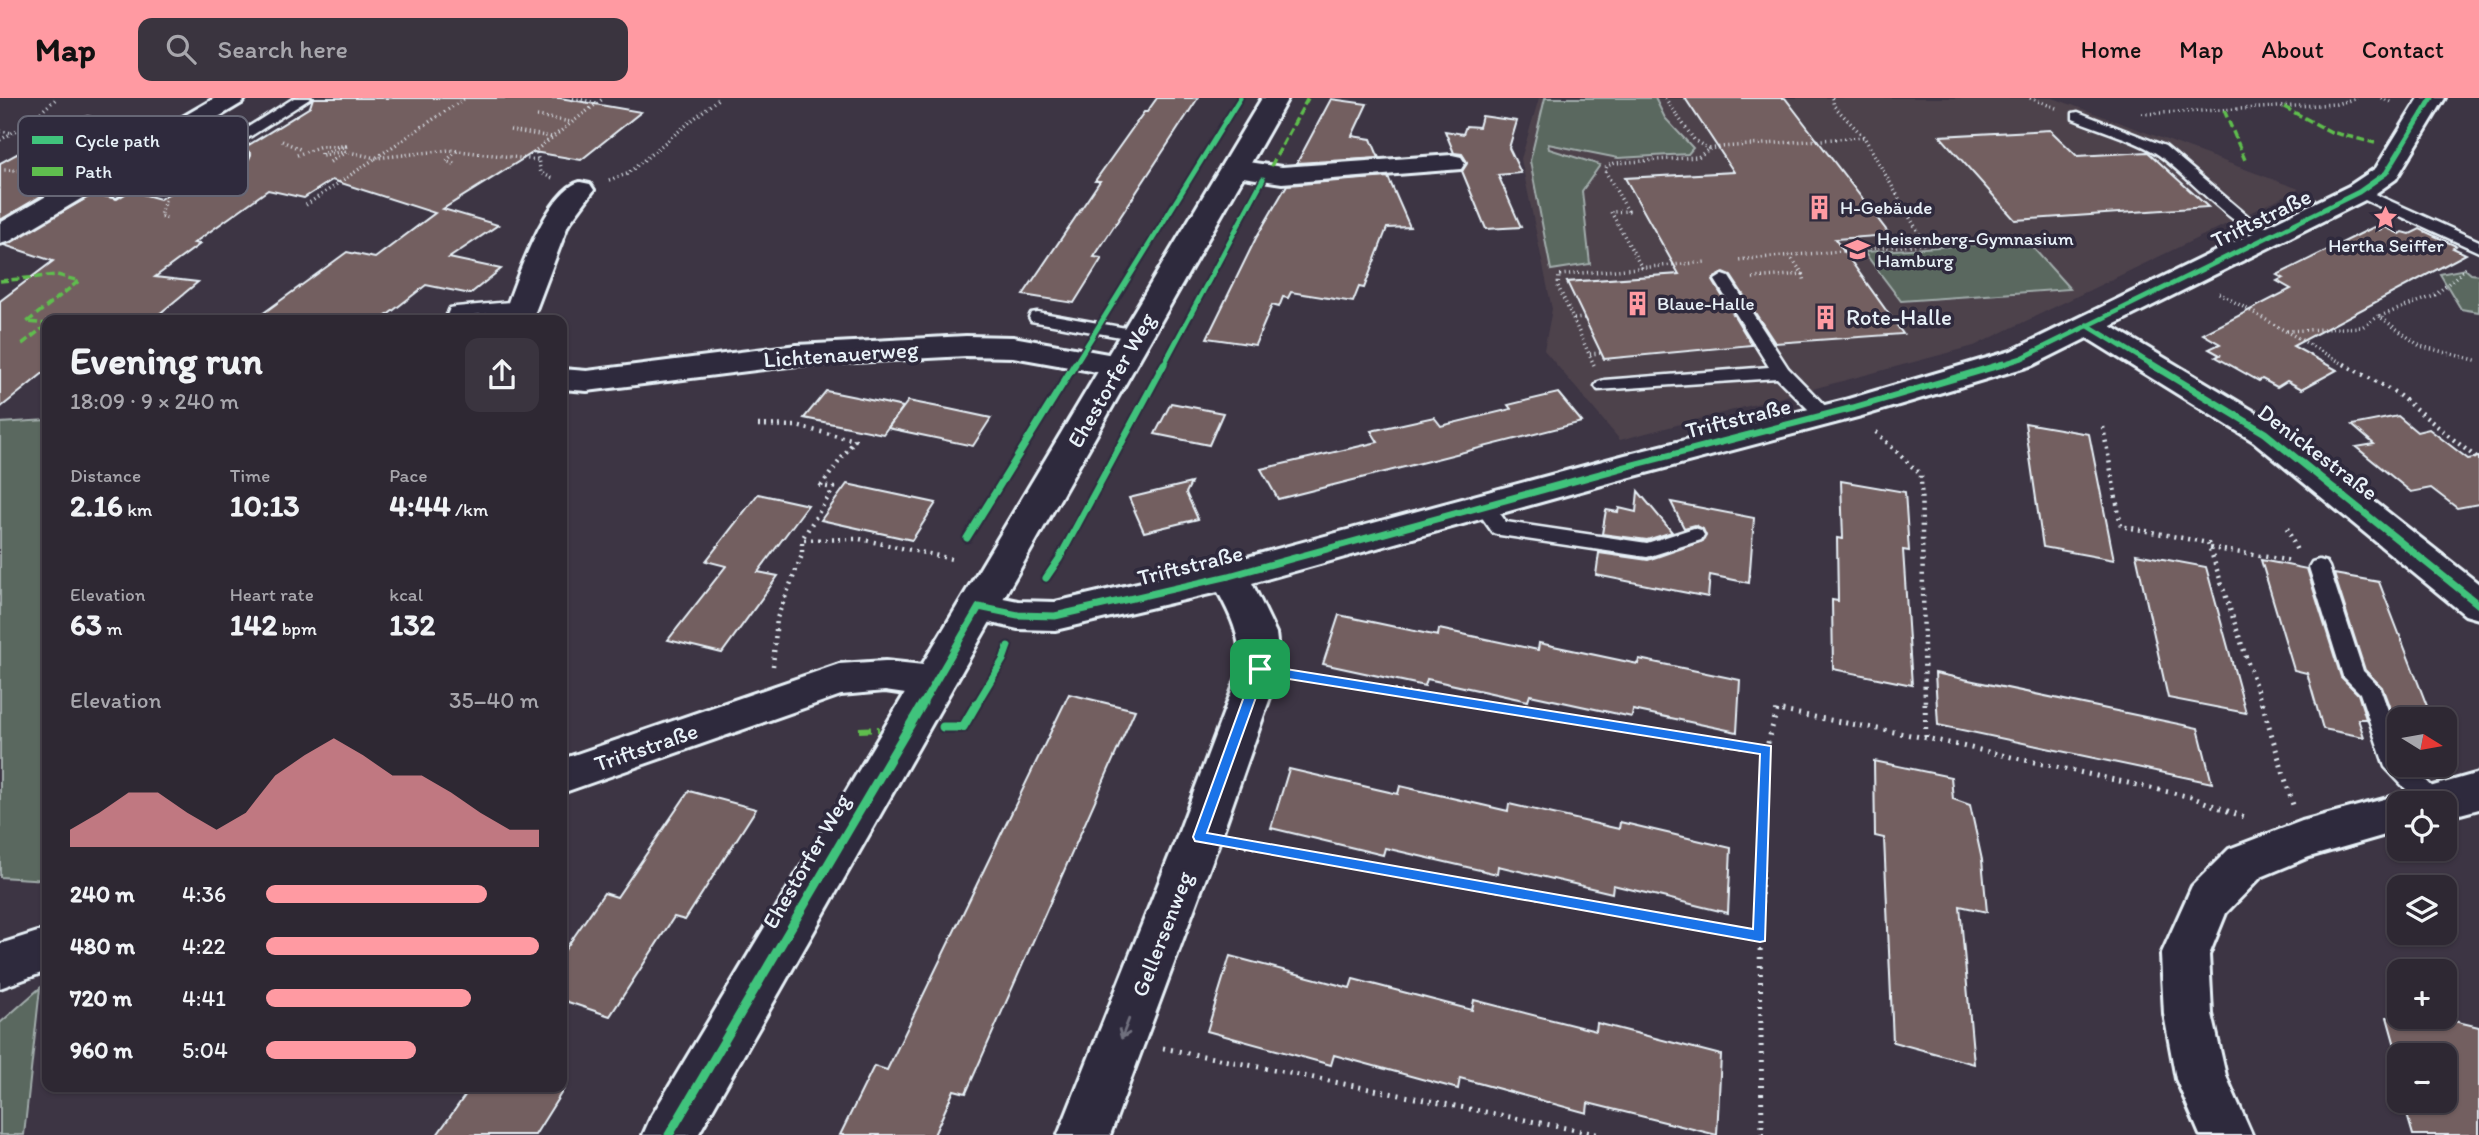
<!DOCTYPE html>
<html lang="en">
<head>
<meta charset="utf-8">
<style>
	body { margin:0; font-family:Itim,sans-serif; background:#3a343f; color:#f1f3f6; height:100vh; display:flex; flex-direction:column; font-size:26px; white-space:nowrap }
	* { box-sizing:border-box; margin:0 }
	p { font-size:23px; color:#a7a6ac }
	.icon { flex:none; width:38px; height:38px; fill:none; stroke:currentColor; stroke-width:2; stroke-linecap:round; stroke-linejoin:round }
	.map { position:relative; flex:1; overflow:hidden }
	.drawer { position:absolute; left:42px; top:217px; width:525px; height:777px; display:flex; flex-direction:column; background:#2e2833; border-radius:14px; box-shadow:0 2px 5px #0004,0 0 0 2px #49444e }
	.drawer>* { flex:none }
	.needle { width:46px; rotate:101deg }
	.tools { position:absolute; left:2387px; top:609px; display:grid; gap:14px }
	.tools a { display:grid; place-items:center; width:70px; height:70px; border-radius:14px; background:#2e2833; box-shadow:0 2px 5px #0004,0 0 0 2px #49444e; font-size:35px }
	.pin { position:absolute; display:grid; place-items:center; width:60px; height:60px; color:#fff; margin:-30px; border-radius:14px; box-shadow:0 4px 10px #0006 }
	.round { display:grid; place-items:center; flex:none; width:74px; height:74px; border-radius:14px; background:#3a343f }
	.summary { display:flex; align-items:center; justify-content:space-between; height:119px; padding:0 28px }
	h1 { font-size:38px; font-weight:800; line-height:52px }
	.stats { display:grid; grid-template-columns:repeat(3,1fr); gap:10px; height:119px; padding:7px 28px }
	.stats div { display:grid; align-content:center }
	.stats b { font-size:30px; font-weight:800 }
	.stats small { font-size:19px; font-weight:400 }
	.stats p { font-size:19px }
	.chart { height:196px; padding:14px 28px }
	.chart p { display:flex; justify-content:space-between }
	.chart svg { width:100%; height:126px; margin-top:7px; fill:#ff9aa2; opacity:.7 }
	ul { padding:0 28px; list-style:none; font-size:23px }
	li { display:grid; grid-template-columns:112px 84px 1fr; align-items:center; height:52px }
	li i { height:18px; border-radius:9px; background:#ff9aa2 }
	header { display:flex; align-items:center; gap:42px; box-sizing:border-box; height:98px; padding:0 35px; background:#ff9aa2; color:#111 }
	header strong { font-size:33px }
	nav { display:flex; gap:38px; margin-inline-start:auto; font-size:24px }
	.search { width:490px; height:63px; background:#3a343f; display:flex; align-items:center; gap:18px; box-sizing:border-box; padding:0 24px; border-radius:14px; color:#a7a6ac; font-size:26px }
	.map>svg:first-child { display:block }
</style>
</head>
<body>
<header>
<strong>Map</strong>
<div class="search"><svg class="icon" aria-label="search" viewBox="0 0 24 24"><circle cx="10" cy="10" r="6"/><path d="M15 15l6 6"/></svg>Search here</div>
<nav><a>Home</a><a>Map</a><a>About</a><a>Contact</a></nav>
</header>
<div class="map">
<svg width="2479" height="1037" viewBox="0 0 2479 1037">
	<rect width="100%" height="100%" fill="#3d3544"/>
	<filter id="ink" filterUnits="userSpaceOnUse"><feTurbulence type="fractalNoise" baseFrequency=".0143" numOctaves="2"/><feDisplacementMap in="SourceGraphic" scale="14" xChannelSelector="R" yChannelSelector="G"/><feConvolveMatrix kernelMatrix="1 2 1 2 8 2 1 2 1" color-interpolation-filters="sRGB"/></filter>
	<g filter="url(#ink)">
		<polygon fill="#4d424c" points="1539,0 2053,0 2299,91 1974,248 1620,342 1544,252 1552,211 1521,61"/>
		<g fill="#5a685e" stroke="#a1acab" stroke-width="2">
			<polygon points="1545,0 1655,0 1665,20 1693,50 1688,56 1618,60 1548,46 1549,51 1600,67 1582,93 1590,166 1551,172 1530,63"/>
			<polygon points="2027,143 2070,191 1901,203 1864,154"/>
			<polygon points="2465,171 2471,176 2479,177 2479,214 2461,211 2440,176"/>
			<polygon points="47,322 47,782 0,779 0,325"/>
			<polygon points="40,890 24,1037 0,1037 0,925"/>
		</g>
		<g fill="#735f60" stroke="#e8f1f8" stroke-width="2">
			<polygon points="313,0 560,0 641,14 581,62 534,54 443,111 498,127 449,160 501,171 470,196 426,187 381,222 254,222 347,154 375,160 435,115 332,82 304,100 268,92 194,145 200,146 155,179 198,184 152,222 47,222 47,272 0,310 0,203 53,163 4,147 94,96 117,101 125,96 124,91 160,101 228,60 249,61 251,56 244,50 310,9"/>
			<polygon points="1157,0 1198,0 1094,159 1102,160 1074,205 1023,197 1100,83 1095,83 1144,14 1147,14"/>
			<polygon points="1685,0 1785,0 1890,137 1835,141 1903,236 1775,245 1731,178 1724,175 1714,180 1713,183 1752,247 1604,261 1567,184 1679,176 1625,80 1734,74"/>
			<polygon points="1331,1 1367,6 1352,38 1371,41 1379,60 1297,65"/>
			<polygon points="87,18 140,29 63,73 77,77 0,122 0,65"/>
			<polygon points="1482,18 1517,23 1509,50 1521,75 1498,77 1521,129 1486,131 1462,73 1467,64 1462,56 1454,55 1445,33 1463,36 1466,28 1479,29"/>
			<polygon points="2050,32 2077,58 2148,54 2208,109 2015,122 1940,38"/>
			<polygon points="1388,79 1410,129 1387,130 1364,190 1359,189 1353,204 1291,194 1288,200 1283,199 1279,209 1272,207 1255,247 1207,240 1256,140 1287,87"/>
			<polygon points="2374,129 2379,132 2385,129 2400,136 2403,134 2410,136 2420,131 2456,148 2453,150 2466,156 2293,248 2337,272 2302,291 2287,283 2277,289 2262,281 2259,283 2216,259 2220,257 2209,251 2220,246 2203,236 2291,191 2277,183 2283,180 2277,177"/>
			<polygon points="826,293 861,300 903,309 883,336 804,320"/>
			<polygon points="1558,295 1582,324 1278,401 1261,371 1378,344 1371,333 1434,319 1441,328 1511,311 1508,307"/>
			<polygon points="908,303 949,311 991,320 973,348 888,330"/>
			<polygon points="1171,305 1223,315 1209,347 1155,336"/>
			<polygon points="2398,318 2417,334 2429,331 2468,361 2479,359 2479,406 2457,410 2431,390 2411,394 2356,349 2374,346 2352,327"/>
			<polygon points="2025,325 2089,336 2114,462 2043,449"/>
			<polygon points="1841,383 1905,394 1909,453 1903,452 1912,587 1833,571 1832,502 1838,503 1837,440 1843,441"/>
			<polygon points="1191,385 1186,395 1198,421 1144,434 1129,400"/>
			<polygon points="847,386 936,405 912,442 821,422"/>
			<polygon points="1638,393 1672,434 1647,442 1602,436 1606,412 1618,414 1619,410 1636,414"/>
			<polygon points="758,396 808,407 758,474 778,478 722,555 668,542 726,468 706,463"/>
			<polygon points="1671,404 1754,420 1749,485 1710,477 1708,499 1596,477 1599,455 1648,462 1703,443 1706,438 1703,431 1695,427 1684,430"/>
			<polygon points="2136,456 2206,469 2246,615 2168,600"/>
			<polygon points="2261,462 2307,471 2341,579 2358,596 2366,621 2358,621 2364,639 2323,631 2307,575 2294,572"/>
			<polygon points="2334,476 2379,484 2432,621 2394,621 2382,589 2365,572"/>
			<polygon points="1339,517 1438,538 1439,531 1538,552 1539,545 1638,566 1639,561 1740,582 1737,634 1633,612 1632,619 1530,597 1528,603 1427,581 1425,588 1323,566"/>
			<polygon points="1935,575 2198,630 2212,685 1938,627"/>
			<polygon points="1069,596 1135,612 966,995 954,992 934,1037 840,1037 874,968 887,972"/>
			<polygon points="1874,663 1951,679 1953,701 1970,707 1982,762 1987,814 1960,808 1974,966 1893,944 1884,740 1875,738"/>
			<polygon points="1289,671 1398,696 1400,688 1508,713 1509,706 1619,731 1620,724 1731,750 1728,815 1613,787 1612,795 1498,768 1497,776 1385,750 1383,757 1271,730"/>
			<polygon points="689,693 756,711 685,822 674,819 610,918 562,902 562,856 604,795 617,799"/>
			<polygon points="1230,858 1350,890 1353,881 1472,912 1474,902 1596,933 1597,925 1721,957 1717,1037 1588,1005 1587,1015 1460,980 1458,991 1334,957 1331,967 1207,933"/>
			<polygon points="2387,919 2437,919 2479,929 2479,1037 2413,1037 2403,1003 2445,1003 2445,957 2399,957 2399,962"/>
			<polygon points="471,989 565,989 535,1037 437,1037"/>
		</g>
		<g fill="none" stroke-linecap="round" stroke-linejoin="round">
			<defs>
				<g id="service">
					<polygon points="294,0 311,0 232,50 247,54 249,57 247,60 219,56 212,52"/>
					<path d="M2078 14 2165 48 2251 121 2279 137 2277 140C2247 148 2181 69 2154 54 2130 40 2099 32 2073 21V15Z"/>
					<polygon points="88,83 121,91 124,94 116,99 83,90 81,87"/>
					<polygon points="2359,89 2479,143 2479,154 2354,97 2351,94"/>
					<polygon points="1723,177 1729,179 1788,270 1831,314 1834,318 1831,322 1819,322 1777,280 1598,292 1595,288 1598,284 1604,282 1769,269 1715,182"/>
					<polygon points="522,203 528,204 530,208 528,212 463,218 461,222 445,222 450,210 456,209"/>
					<polygon points="1037,214 1137,232 1146,237 1137,242 1031,223 1029,219 1031,215"/>
					<polygon points="1484,401 1491,403 1506,424 1647,445 1694,430 1701,432 1704,437 1701,442 1647,459 1500,437 1493,435 1474,408 1477,403"/>
					<polygon points="2319,462 2326,464 2329,469 2363,573 2380,590 2399,643 2399,667 2410,667 2442,698 2446,705 2445,707 2419,705 2385,669 2360,595 2343,578 2309,469 2312,464"/>
				</g>
				<g id="minor">
					<polygon points="215,0 246,0 242,5 10,143 0,146 0,125"/>
					<path d="M2419 0H2445L2396 81 2369 100 2111 228 2277 327 2479 486V521L2465 517 2253 343 2087 240 2033 267 1865 317 1627 380 1252 485 1276 535 1280 571 1221 739 1110 1037H1058L1177 739 1240 571C1242 542 1232 519 1218 494L1055 532 1018 531 965 519 960 509 965 499 979 495 1018 503 1055 504 1229 464 1625 357 1845 302 2011 253 2349 88 2376 70Z"/>
					<polygon points="1452,57 1461,59 1465,65 1461,71 1282,85 1224,76 1221,70 1224,64 1234,62 1282,69"/>
					<path d="M580 84 590 86 594 92 568 127 532 222H502C513 190 546 92 580 84Z"/>
					<polygon points="966,238 1013,239 1119,258 1130,261 1135,268 1130,275 1119,278 1013,259 966,258 797,267 587,293 562,291 562,271 587,273 797,247"/>
					<polygon points="885,563 933,568 947,573 953,584 947,595 933,600 885,593 841,597 562,695 562,661 839,566"/>
					<polygon points="2479,675 2479,711 2445,720 2445,705 2399,705 2399,733 2309,759 2261,779 2226,815 2209,857 2212,916 2226,978 2252,1037 2200,1037 2176,981 2164,916 2161,857 2192,788 2229,751 2302,723 2399,697 2414,702 2419,692"/>
					<polygon points="47,831 47,873 0,890 0,846"/>
				</g>
				<polygon id="secondary" points="1262,0 1288,0 698,1037 643,1037 651,1019"/>
			</defs>
			<use href="#service" stroke="#e8f1f8" stroke-width="5"/>
			<use href="#minor" stroke="#e8f1f8" stroke-width="6"/>
			<use href="#secondary" stroke="#e8f1f8" stroke-width="6"/>
			<g stroke="#e8f1f8" stroke-width="3.5" stroke-dasharray="1 3.5" stroke-linecap="butt">
				<polyline points="573,0 597,5"/>
				<polyline points="1665,0 1695,43 1709,51"/>
				<polyline points="1832,0 1834,8 1864,39"/>
				<polyline points="2030,0 2056,10"/>
				<polyline points="2381,0 2390,4"/>
				<polyline points="2142,16 2336,6 2357,0"/>
				<polyline points="537,18 571,24"/>
				<polyline points="510,32 551,39"/>
				<polyline points="0,33 13,35"/>
				<polyline points="0,42 26,27 57,0"/>
				<polyline points="282,43 302,52"/>
				<polyline points="347,48 321,55 321,58 344,53 376,60 450,52 538,62"/>
				<polyline points="297,57 321,48 347,48"/>
				<polyline points="330,64 346,54"/>
				<polyline points="454,66 446,63 457,53"/>
				<polyline points="0,72 35,72 47,75"/>
				<polyline points="192,79 206,70"/>
				<polyline points="154,80 171,84 192,79 192,88 238,94 249,88"/>
				<polyline points="552,80 541,75 536,52 604,0"/>
				<polyline points="609,82 627,76 719,0"/>
				<polyline points="141,89 163,94 166,99 160,118 169,121"/>
				<polyline points="306,107 465,0"/>
				<polyline points="1642,170 1611,114 1628,113 1605,73 1607,68 1615,65 1698,59 1709,51 1721,49 1864,39 1925,146 1736,162"/>
				<polyline points="1803,176 1805,184"/>
				<polyline points="1753,180 1803,176 1790,158"/>
				<polyline points="2219,195 2347,268"/>
				<polyline points="2380,218 2434,198 2466,170"/>
				<polyline points="1574,221 1584,220"/>
				<polyline points="2287,233 2362,229 2379,218 2420,248 2479,263"/>
				<polyline points="1590,256 1601,255"/>
				<polyline points="1594,267 1558,188 1559,177 1706,164"/>
			</g>
			<g stroke="#e8f1f8" stroke-width="4.5" stroke-dasharray="2 5" stroke-linecap="butt">
				<polyline points="2344,266 2396,295 2479,362"/>
				<polyline points="758,327 796,328 855,342 821,388 834,390 802,441"/>
				<polyline points="2103,329 2121,428 2208,445 2262,607"/>
				<polyline points="1876,334 1921,377 1925,607"/>
				<polyline points="2287,430 2298,455"/>
				<polyline points="2210,450 2292,463"/>
				<polyline points="773,568 777,520 802,457 802,442 860,441 952,461"/>
				<polyline points="1297,577 1482,607"/>
			</g>
			<g stroke="#e8f1f8" stroke-width="5" stroke-dasharray="2 6" stroke-linecap="butt">
				<polyline points="1471,605 1766,652"/>
				<polyline points="1925,605 1926,640"/>
				<polyline points="2262,605 2293,707"/>
				<polyline points="1237,746 1760,838"/>
				<polyline points="1163,950 1601,1037"/>
				<polyline points="1762,1037 1760,838 1766,652 1777,612 1926,640 2191,699 2249,721"/>
			</g>
			<use href="#service" fill="#2f2a3d" fill-rule="evenodd"/>
			<use href="#minor" fill="#2f2a3d" fill-rule="evenodd"/>
			<use href="#secondary" fill="#2f2a3d" fill-rule="evenodd"/>
			<g stroke="#5fbe4e" stroke-width="3.5" stroke-dasharray="8 3.5" stroke-linecap="butt">
				<polyline points="2284,9 2331,34 2375,45"/>
				<polyline points="2224,12 2245,62"/>
				<polyline points="1271,68 1308,0"/>
				<polyline points="0,183 57,177 79,183 27,224 47,226"/>
				<polyline points="22,246 47,227"/>
			</g>
			<polyline stroke="#5fbe4e" stroke-width="6" stroke-dasharray="12 6" stroke-linecap="butt" points="859,632 879,631"/>
			<defs>
				<g id="cycleway-far2">
					<polyline points="2087,227 2154,268"/>
					<polyline points="1074,268 1240,0"/>
					<polyline points="1163,268 1263,81"/>
					<polyline points="1997,268 2022,260 2359,94 2386,75 2432,0"/>
				</g>
				<g id="cycleway-far1">
					<polyline points="2151,266 2265,335 2479,507"/>
					<polyline points="967,440 1075,266"/>
					<polyline points="1046,480 1059,461 1164,266"/>
					<polyline points="922,607 979,509 1018,517 1055,518 1229,478 1625,369 1853,310 2003,266"/>
					<polyline points="976,607 1003,562 1008,548"/>
				</g>
				<g id="cycleway">
					<polyline points="943,629 963,629 977,605"/>
					<polyline points="669,1037 923,605"/>
				</g>
			</defs>
			<use href="#cycleway-far2" stroke="#2f2a3d" stroke-width="9"/>
			<use href="#cycleway-far1" stroke="#2f2a3d" stroke-width="11"/>
			<use href="#cycleway" stroke="#2f2a3d" stroke-width="13"/>
			<use href="#cycleway-far2" stroke="#40c37c" stroke-width="5"/>
			<use href="#cycleway-far1" stroke="#40c37c" stroke-width="7"/>
			<use href="#cycleway" stroke="#40c37c" stroke-width="9"/>
		</g>
		<defs><path id="oneway-shaft" d="M-6 0H5M1.5-3L5.5 0L1.5 3" fill="none" stroke-width="1.6" stroke-linecap="round" stroke-linejoin="round" transform="scale(1.75)"/></defs>
		<use stroke="#70707e" href="#oneway-shaft" transform="translate(1125 931) rotate(111)"/>
	</g>
	<path fill="#1a73e8" stroke="#fff" stroke-width="2" fill-rule="evenodd" d="M1260 567 1771 648 1765 843 1760 844 1195 743 1193 739 1254 571ZM1264 577 1760 656 1753 831 1207 735Z"/>
	<defs>
		<symbol id="building-bare" viewBox="-9 -9 18 18"><path d="M-4-6H4V6H1V3H-1V6H-4ZM-2.5-4.3h1.7v1.8h-1.7ZM.8-4.3h1.7v1.8H.8ZM-2.5-1h1.7V.8h-1.7ZM.8-1h1.7V.8H.8Z" fill="#ff9aa2" stroke="#2f2a3d" stroke-width="2.5" paint-order="stroke"/></symbol>
		<symbol id="sight-bare" viewBox="-9 -9 18 18"><path d="M0-6L1.8-2.2L6-1.7L2.9 1.2L3.7 5.4L0 3.3L-3.7 5.4L-2.9 1.2L-6-1.7L-1.8-2.2Z" fill="#ff9aa2" stroke="#2f2a3d" stroke-width="2.5" paint-order="stroke"/></symbol>
		<symbol id="school-bare" viewBox="-9 -9 18 18"><path d="M0-5L7-2L0 1L-7-2ZM-4 1L0 2.5L4 1V4Q0 6-4 4Z" fill="#ff9aa2" stroke="#2f2a3d" stroke-width="2.5" paint-order="stroke"/></symbol>
	</defs>
	<g fill-rule="evenodd">
		<use href="#building-bare" x="1802" y="92" width="35" height="35"/>
		<use href="#sight-bare" x="2368" y="102" width="35" height="35"/>
		<use href="#school-bare" x="1840" y="134" width="35" height="35"/>
		<use href="#building-bare" x="1620" y="188" width="35" height="35"/>
		<use href="#building-bare" x="1808" y="202" width="35" height="35"/>
	</g>
	<g text-anchor="middle" dominant-baseline="central" stroke-width="7" stroke-linejoin="round" paint-order="stroke">
		<g font-size="19" fill="#e8f1f8" stroke="#2f2a3d" text-anchor="start">
			<text x="1840" y="109">H-Gebäude</text>
			<text x="1877" y="140">Heisenberg-Gymnasium<tspan x="1877" dy="22">Hamburg</tspan></text>
			<text x="2386" y="147" text-anchor="middle">Hertha Seiffer</text>
			<text x="1657" y="205">Blaue-Halle</text>
		</g>
		<g font-size="23" fill="#e8f1f8" stroke="#2f2a3d">
			<text transform="translate(2261 120) rotate(-26)">Triftstraße</text>
			<text transform="translate(841 256) rotate(-4)">Lichtenauerweg</text>
			<text transform="translate(1111 282) rotate(-60)">Ehestorfer Weg</text>
			<text transform="translate(1738 320) rotate(-14)">Triftstraße</text>
			<text transform="translate(2318 354) rotate(37)">Denickestraße</text>
			<text transform="translate(1190 467) rotate(-14)">Triftstraße</text>
			<text transform="translate(646 649) rotate(-19)">Triftstraße</text>
			<text transform="translate(806 763) rotate(-60)">Ehestorfer Weg</text>
			<text transform="translate(1162 836) rotate(-69)">Gellersenweg</text>
		</g>
		<g font-size="23" fill="#e8f1f8" stroke="#2f2a3d" text-anchor="start">
			<text x="1846" y="219">Rote-Halle</text>
		</g>
	</g>
	<rect x="18" y="18" width="230" height="80" rx="10" fill="#2f2a3d" stroke="#666675" stroke-width="2"/>
	<rect x="32" y="38" width="31" height="8" fill="#40c37c"/>
	<rect x="32" y="69" width="31" height="9" fill="#5fbe4e"/>
	<g font-size="19" fill="#e8f1f8">
		<text x="75" y="49">Cycle path</text>
		<text x="75" y="80">Path</text>
	</g>
</svg>
<div class="tools">
<a><svg class="needle" viewBox="-14 -14 28 28"><path d="M0-13l5 13h-10z" fill="#e53935"/><path d="M0 13l5-13h-10z" fill="#a7a6ac"/></svg></a>
<a><svg class="icon" aria-label="locate" viewBox="0 0 24 24"><circle cx="12" cy="12" r="6"/><path d="M12 2v4M12 18v4M2 12h4M18 12h4"/></svg></a>
<a><svg class="icon" aria-label="layers" viewBox="0 0 24 24"><path d="M12 4l9 5-9 5-9-5zM3 14l9 5 9-5"/></svg></a>
<a>+</a>
<a>−</a>
</div>
<div class="pin" style="left:1260px;top:571px;background:#1e9e55"><svg class="icon" aria-label="arrive" viewBox="0 0 24 24"><path d="M6 21V4h12l-3 4 3 4H6"/></svg></div>
<section class="drawer">
<div class="summary"><div><h1>Evening run</h1><p>18:09 · 9 × 240 m</p></div><a class="round"><svg class="icon" aria-label="share" viewBox="0 0 24 24"><path d="M12 15V3M7 8l5-5 5 5M5 13v7h14v-7"/></svg></a></div>
<div class="stats">
<div><p>Distance</p><b>2.16<small> km</small></b></div>
<div><p>Time</p><b>10:13</b></div>
<div><p>Pace</p><b>4:44<small> /km</small></b></div>
</div>
<div class="stats">
<div><p>Elevation</p><b>63<small> m</small></b></div>
<div><p>Heart rate</p><b>142<small> bpm</small></b></div>
<div><p>kcal</p><b>132</b></div>
</div>
<div class="chart"><p><span>Elevation</span>35–40 m</p>
<svg viewBox="0 0 160 44" preserveAspectRatio="none"><path d="M0 44V38L10 32L20 25L30 25L40 32L50 38L60 32L70 19L80 12L90 6L100 12L110 19L120 19L130 25L140 32L150 38L160 38V44z"/></svg>
</div>
<ul>
<li><b>240 m</b>4:36<i style="width:81%"></i></li>
<li><b>480 m</b>4:22<i style="width:100%"></i></li>
<li><b>720 m</b>4:41<i style="width:75%"></i></li>
<li><b>960 m</b>5:04<i style="width:55%"></i></li>
</ul>
</section>
</div>
</body>
</html>
